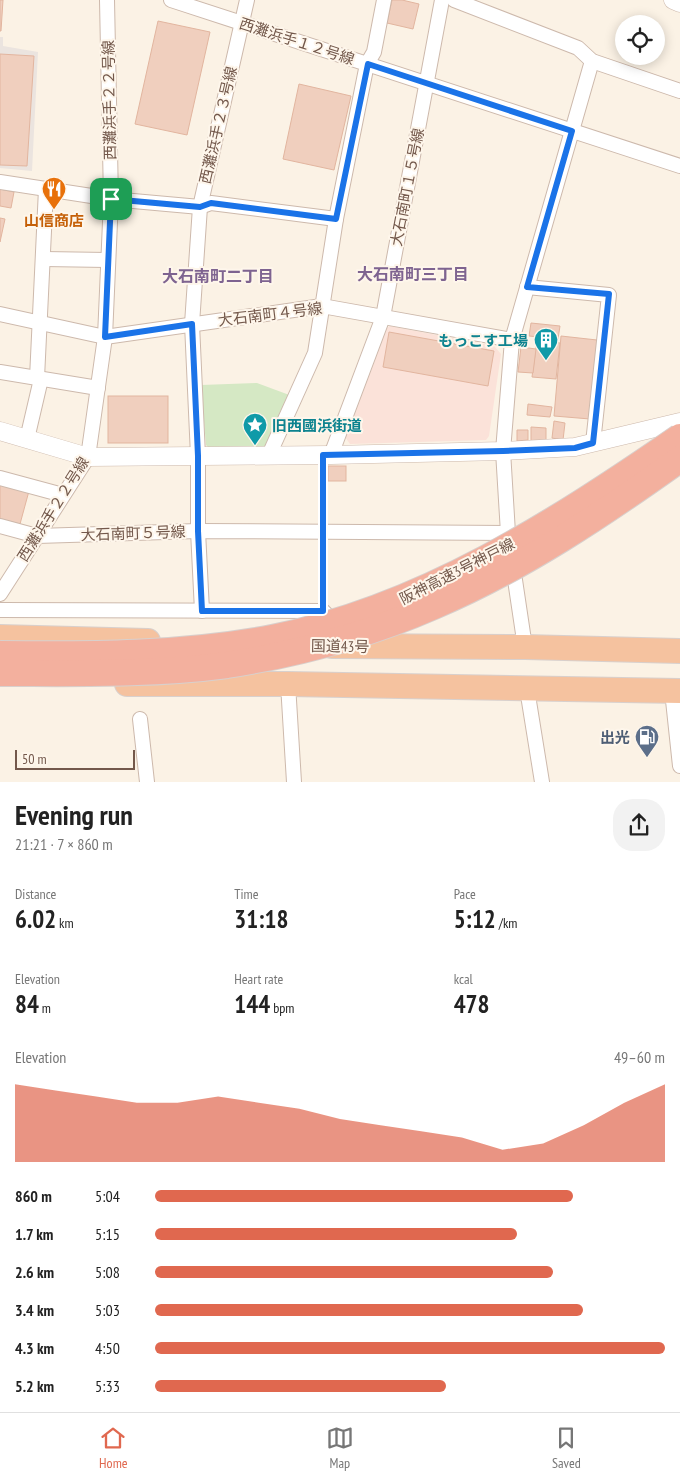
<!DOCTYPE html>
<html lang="en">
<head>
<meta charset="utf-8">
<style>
	body { margin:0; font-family:"PT Sans Narrow","Noto Sans JP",sans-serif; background:#f2f2f2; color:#222; height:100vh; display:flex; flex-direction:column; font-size:19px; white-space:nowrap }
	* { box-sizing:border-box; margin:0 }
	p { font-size:16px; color:#767676 }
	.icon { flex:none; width:28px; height:28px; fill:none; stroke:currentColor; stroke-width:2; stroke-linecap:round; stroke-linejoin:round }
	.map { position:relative; height:782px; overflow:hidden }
	.panel { display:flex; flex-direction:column; background:#fff; flex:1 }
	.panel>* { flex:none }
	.controls { position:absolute; left:615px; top:15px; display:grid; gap:10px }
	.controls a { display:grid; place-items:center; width:50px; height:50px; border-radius:50%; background:#fff; box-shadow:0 2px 12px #0003; font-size:25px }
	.scale { position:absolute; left:15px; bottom:12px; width:120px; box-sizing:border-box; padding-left:5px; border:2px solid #73584b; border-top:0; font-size:14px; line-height:18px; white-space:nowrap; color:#73584b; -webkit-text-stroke:4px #fef6eb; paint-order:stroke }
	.pin { position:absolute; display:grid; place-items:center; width:42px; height:42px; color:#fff; margin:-21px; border-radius:10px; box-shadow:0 2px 8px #0006 }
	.round { display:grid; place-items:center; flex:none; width:52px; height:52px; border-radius:20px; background:#f2f2f2 }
	.overview { display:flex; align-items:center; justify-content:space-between; height:85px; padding:0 15px }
	h1 { font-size:28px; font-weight:700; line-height:38px }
	.stats { display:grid; grid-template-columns:repeat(3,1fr); gap:8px; height:85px; padding:5px 15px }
	.stats div { display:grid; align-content:center }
	.stats b { font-size:25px; font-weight:700 }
	.stats small { font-size:14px; font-weight:400 }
	.stats p { font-size:14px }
	.chart { height:140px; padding:10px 15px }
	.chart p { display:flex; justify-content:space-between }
	.chart svg { width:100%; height:90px; margin-top:5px; fill:#e0684f; opacity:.7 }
	ul { padding:0 15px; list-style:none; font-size:16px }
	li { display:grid; grid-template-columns:80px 60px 1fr; align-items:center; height:38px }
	li i { height:12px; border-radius:6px; background:#e0684f }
	.tab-bar { display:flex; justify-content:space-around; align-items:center; height:70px; border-top:1px solid #e0e0e0; background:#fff; font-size:14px; color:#767676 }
	.tab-bar a { display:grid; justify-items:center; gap:2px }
	.tab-bar .current { color:#e0684f }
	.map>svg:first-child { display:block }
</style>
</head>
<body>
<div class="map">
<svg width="680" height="782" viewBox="0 0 680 782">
	<rect width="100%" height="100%" fill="#fbf2e5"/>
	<polygon fill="#fbe2d9" points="390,326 494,346 501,354 489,436 486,440 350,444 343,434 384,330"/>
	<polygon fill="#ebe4df" points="0,37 3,37 3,46 38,52 32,171 0,168"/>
	<polygon fill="#d5e8c4" points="257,383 292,396 266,449 211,450 206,445 201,385"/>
	<g fill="#f0cfbe" stroke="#e2b59f">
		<polygon points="0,0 3,0 1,31 0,31"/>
		<polygon points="392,0 402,0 419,4 413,29 387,23"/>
		<polygon points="158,21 210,32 187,135 135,124"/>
		<polygon points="0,54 34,56 27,166 0,165"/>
		<polygon points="299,84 351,96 334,170 283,159"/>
		<polygon points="0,189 14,192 11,208 0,206"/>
		<polygon points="0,218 5,219 0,242"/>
		<polygon points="531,323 560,326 558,339 529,336"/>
		<polygon points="389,332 494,351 488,386 383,367"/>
		<polygon points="561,336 597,340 590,419 554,416"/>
		<polygon points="537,340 560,343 556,379 532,377"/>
		<polygon points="521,347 536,349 533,373 518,372"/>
		<rect x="108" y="396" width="60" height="47"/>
		<polygon points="528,404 552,407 550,417 527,415"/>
		<polygon points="554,421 565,423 563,440 552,438"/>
		<polygon points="531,427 546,428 546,441 531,441"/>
		<polygon points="517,430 528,430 528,440 517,441"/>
		<rect x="328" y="466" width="18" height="15"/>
		<polygon points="0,483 29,491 20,524 0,519"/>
	</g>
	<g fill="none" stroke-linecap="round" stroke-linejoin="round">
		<defs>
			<polyline id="service" points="323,455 323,611"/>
			<g id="minor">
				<polyline points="171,0 680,166"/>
				<polyline points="454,0 578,48 592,61 680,91"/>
				<polyline points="0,182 111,199 200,207 211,203 336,219"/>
				<polyline points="44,259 107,260"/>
				<polyline points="527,287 609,295 593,443"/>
				<polyline points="0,314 105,337 322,306 512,340"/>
				<polyline points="0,372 98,388"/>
				<polyline points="37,378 46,189"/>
				<polyline points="27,439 41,379"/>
				<polyline points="269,455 315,353 336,219 367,64 374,52 384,0"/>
				<polyline points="331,455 383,317 442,0"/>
				<polyline points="0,478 63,495"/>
				<polyline points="0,526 37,536 198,531 508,533"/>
				<polyline points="0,594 88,457 105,337 111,199 107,0"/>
				<polyline points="0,610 323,611 336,624"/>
				<polyline points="202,611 198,531 198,456 192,324 200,207 247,0"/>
				<polyline points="525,647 508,533 503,451 512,340 592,61"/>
				<polyline points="288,684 294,782"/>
				<polyline points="527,689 542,782"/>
				<polyline points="672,691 680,766"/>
				<polyline points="140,719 147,782"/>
			</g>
			<g id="tertiary">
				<polyline points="673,0 680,3"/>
				<polyline points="0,431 88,457 331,455 503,451 575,447 680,422"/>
			</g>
			<g id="trunk">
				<polyline points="0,637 148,641"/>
				<polyline points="332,646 525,647 680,651"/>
				<polyline points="127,684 288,684 680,691"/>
			</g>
		</defs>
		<use href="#service" stroke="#cdb9ac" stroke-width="9"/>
		<use href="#minor" stroke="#cdb9ac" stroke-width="16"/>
		<use href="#tertiary" stroke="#cdb9ac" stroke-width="19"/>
		<use href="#trunk" stroke="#d8d0cd" stroke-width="26"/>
		<use href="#service" stroke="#fff" stroke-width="7"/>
		<use href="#minor" stroke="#fff" stroke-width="14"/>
		<use href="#tertiary" stroke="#fff" stroke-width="18"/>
		<use href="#trunk" stroke="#f5c29f" stroke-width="24"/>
		<defs>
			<g id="motorway-bridge">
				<path d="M0 654C91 655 182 655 272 638 423 608 555 523 680 437"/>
				<path d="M0 673C75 673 152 675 227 665 297 654 368 635 434 606 521 569 603 514 680 459"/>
			</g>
		</defs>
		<use href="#motorway-bridge" stroke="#d8d0cd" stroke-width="28" stroke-linecap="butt"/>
		<use href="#motorway-bridge" stroke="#f3b09e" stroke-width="26"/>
	</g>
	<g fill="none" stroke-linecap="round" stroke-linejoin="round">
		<defs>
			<polygon id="route" points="368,64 572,131 527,287 609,294 593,443 575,448 503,451 323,455 323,611 202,611 198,531 198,456 192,324 105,337 111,199 200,207 211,203 336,219"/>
		</defs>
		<use href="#route" stroke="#fff" stroke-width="10"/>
		<use href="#route" stroke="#1a73e8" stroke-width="6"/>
	</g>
	<defs>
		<symbol id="restaurant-pin" viewBox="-11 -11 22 30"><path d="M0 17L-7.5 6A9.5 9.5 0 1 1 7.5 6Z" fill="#e8710a" stroke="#fef6eb"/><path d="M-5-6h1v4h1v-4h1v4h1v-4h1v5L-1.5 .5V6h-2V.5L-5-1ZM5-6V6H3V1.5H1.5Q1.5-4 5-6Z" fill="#fff"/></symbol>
		<symbol id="building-pin" viewBox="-11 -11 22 30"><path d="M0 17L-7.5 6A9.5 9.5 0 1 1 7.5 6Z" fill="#0f9aa8" stroke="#fef6eb"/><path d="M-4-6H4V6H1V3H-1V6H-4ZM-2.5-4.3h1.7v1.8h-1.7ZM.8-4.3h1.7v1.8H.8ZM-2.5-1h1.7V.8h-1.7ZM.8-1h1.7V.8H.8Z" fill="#fff"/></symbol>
		<symbol id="sight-pin" viewBox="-11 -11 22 30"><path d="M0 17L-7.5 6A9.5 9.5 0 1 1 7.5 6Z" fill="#0f9aa8" stroke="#fef6eb"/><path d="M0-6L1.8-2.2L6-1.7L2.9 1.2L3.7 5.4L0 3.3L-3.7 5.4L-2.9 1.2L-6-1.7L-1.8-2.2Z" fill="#fff"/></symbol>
		<symbol id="fuel-pin" viewBox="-11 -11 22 30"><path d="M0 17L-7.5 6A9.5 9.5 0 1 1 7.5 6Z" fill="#5c6f8a" stroke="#fef6eb"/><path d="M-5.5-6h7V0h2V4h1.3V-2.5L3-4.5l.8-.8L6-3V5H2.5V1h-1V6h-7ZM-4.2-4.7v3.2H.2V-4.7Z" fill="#fff"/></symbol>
	</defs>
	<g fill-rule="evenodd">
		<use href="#restaurant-pin" x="40" y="175" width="28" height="38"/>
		<use href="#building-pin" x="532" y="326" width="28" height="38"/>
		<use href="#sight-pin" x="241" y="411" width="28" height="38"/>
		<use href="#fuel-pin" x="633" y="723" width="28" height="38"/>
	</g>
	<g text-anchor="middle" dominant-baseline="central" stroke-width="4" stroke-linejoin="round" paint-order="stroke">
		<g font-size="15" fill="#73584b" stroke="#fef6eb">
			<text transform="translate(297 41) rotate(18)">西灘浜手１２号線</text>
			<text transform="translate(109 100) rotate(-91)">西灘浜手２２号線</text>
			<text transform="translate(218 125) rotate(-77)">西灘浜手２３号線</text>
			<text transform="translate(407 187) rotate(-79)">大石南町１５号線</text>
			<text transform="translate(270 314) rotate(-7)">大石南町４号線</text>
			<text transform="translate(53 509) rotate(-58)">西灘浜手２２号線</text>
			<text transform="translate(133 533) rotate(-2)">大石南町５号線</text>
			<text transform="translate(457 571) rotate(-27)">阪神高速3号神戸線</text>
			<text transform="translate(340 646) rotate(1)">国道43号</text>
		</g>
		<g font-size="15" font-weight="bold" fill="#c56008" stroke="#fef6eb">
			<text x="54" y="220">山信商店</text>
		</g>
		<g font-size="15" font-weight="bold" fill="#0d838f" stroke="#fef6eb" text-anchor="end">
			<text x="528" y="340">もっこす工場</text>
			<text x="272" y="425" text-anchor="start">旧西國浜街道</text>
		</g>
		<g font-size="15" font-weight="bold" fill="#4e5e75" stroke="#fef6eb" text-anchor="end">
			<text x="630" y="737">出光</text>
		</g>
		<g font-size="16" font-weight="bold" fill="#7e6390" stroke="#fef6eb">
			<text x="413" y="274">大石南町三丁目</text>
			<text x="218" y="276">大石南町二丁目</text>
		</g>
	</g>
</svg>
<div class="controls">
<a><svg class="icon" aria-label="locate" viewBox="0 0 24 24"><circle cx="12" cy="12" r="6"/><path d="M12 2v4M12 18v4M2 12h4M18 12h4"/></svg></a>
</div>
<div class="scale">50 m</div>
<div class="pin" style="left:111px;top:199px;background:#1e9e55"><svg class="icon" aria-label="arrive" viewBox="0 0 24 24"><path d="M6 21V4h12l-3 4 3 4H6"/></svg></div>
</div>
<section class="panel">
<div class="overview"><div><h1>Evening run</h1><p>21:21 · 7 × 860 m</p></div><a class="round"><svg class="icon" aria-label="share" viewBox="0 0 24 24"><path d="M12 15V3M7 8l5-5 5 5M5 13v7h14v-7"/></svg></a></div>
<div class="stats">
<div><p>Distance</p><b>6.02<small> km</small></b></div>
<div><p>Time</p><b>31:18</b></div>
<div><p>Pace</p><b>5:12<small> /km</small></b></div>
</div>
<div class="stats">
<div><p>Elevation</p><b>84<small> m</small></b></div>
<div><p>Heart rate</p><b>144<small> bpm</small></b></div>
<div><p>kcal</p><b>478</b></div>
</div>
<div class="chart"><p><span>Elevation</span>49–60 m</p>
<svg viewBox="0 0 160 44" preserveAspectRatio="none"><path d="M0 44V6L10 9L20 12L30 15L40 15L50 12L60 15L70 18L80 23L90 26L100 29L110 32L120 38L130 35L140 26L150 15L160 6V44z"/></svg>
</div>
<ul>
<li><b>860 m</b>5:04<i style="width:82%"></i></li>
<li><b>1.7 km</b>5:15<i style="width:71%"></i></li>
<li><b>2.6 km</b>5:08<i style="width:78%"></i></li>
<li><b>3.4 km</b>5:03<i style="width:84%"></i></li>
<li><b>4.3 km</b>4:50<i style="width:100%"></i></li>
<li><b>5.2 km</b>5:33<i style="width:57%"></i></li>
</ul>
</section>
<nav class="tab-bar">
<a class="current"><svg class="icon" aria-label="home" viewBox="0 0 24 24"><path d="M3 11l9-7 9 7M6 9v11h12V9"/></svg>Home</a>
<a><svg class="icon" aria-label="map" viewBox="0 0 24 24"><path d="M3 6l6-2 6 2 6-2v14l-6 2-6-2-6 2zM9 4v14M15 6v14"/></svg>Map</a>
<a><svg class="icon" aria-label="saved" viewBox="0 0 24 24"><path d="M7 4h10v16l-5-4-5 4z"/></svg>Saved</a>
</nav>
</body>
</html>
